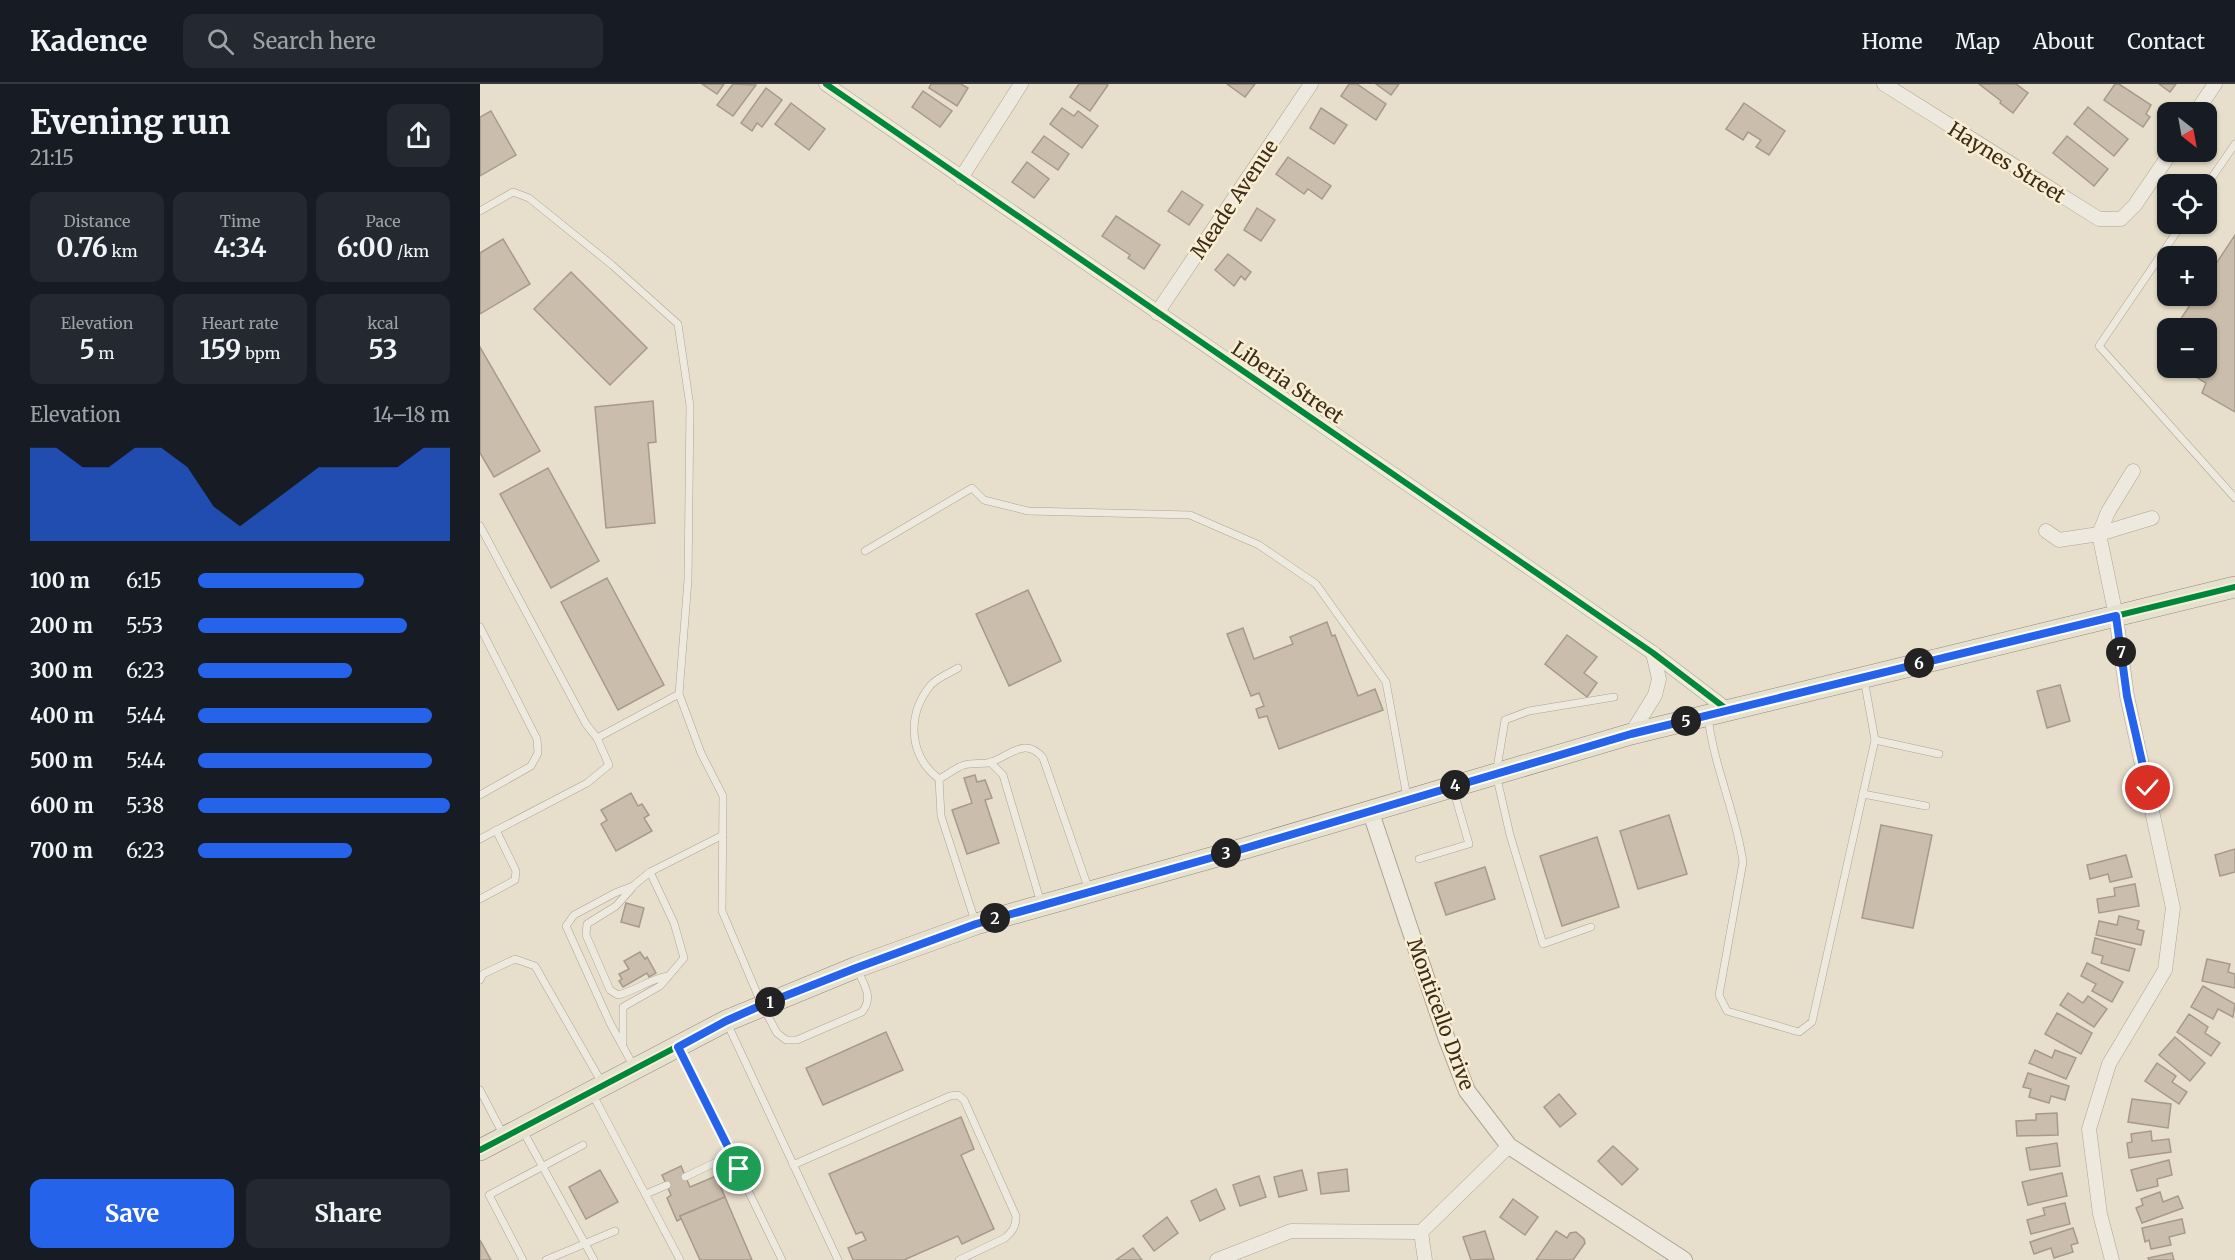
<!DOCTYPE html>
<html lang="en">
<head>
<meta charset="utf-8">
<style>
	body { margin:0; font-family:Merriweather,serif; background:#242831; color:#f1f3f6; height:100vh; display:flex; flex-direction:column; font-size:22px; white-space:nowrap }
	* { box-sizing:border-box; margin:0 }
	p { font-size:20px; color:#9ea1a6 }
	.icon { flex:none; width:33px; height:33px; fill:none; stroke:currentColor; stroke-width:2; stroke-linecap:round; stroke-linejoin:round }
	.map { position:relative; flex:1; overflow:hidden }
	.panel { display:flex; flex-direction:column; background:#171b24; width:480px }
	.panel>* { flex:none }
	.needle { width:39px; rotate:149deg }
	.buttons { position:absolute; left:1677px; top:18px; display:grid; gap:12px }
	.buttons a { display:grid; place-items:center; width:60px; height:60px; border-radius:12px; background:#171b24; box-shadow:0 2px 4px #0004; font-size:30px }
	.pin { position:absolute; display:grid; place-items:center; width:51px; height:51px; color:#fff; margin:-26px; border:3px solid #fff; border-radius:50%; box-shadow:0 2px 6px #0007 }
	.km { position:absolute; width:30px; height:30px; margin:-15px; border-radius:50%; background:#222; color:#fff; font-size:16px; line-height:30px; text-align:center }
	.round { display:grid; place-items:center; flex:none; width:63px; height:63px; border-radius:12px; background:#242831 }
	.head { display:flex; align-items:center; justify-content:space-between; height:102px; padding:0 30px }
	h1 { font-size:33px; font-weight:700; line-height:45px }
	.figures { display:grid; grid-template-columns:repeat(3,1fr); gap:9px; height:102px; padding:6px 30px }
	.figures div { display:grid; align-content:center; border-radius:12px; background:#242831; text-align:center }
	.figures b { font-size:26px; font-weight:700 }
	.figures small { font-size:16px; font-weight:400 }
	.figures p { font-size:16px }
	.chart { height:168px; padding:12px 30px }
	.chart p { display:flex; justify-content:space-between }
	.chart svg { width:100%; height:108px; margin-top:6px; fill:#2563eb; opacity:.7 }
	.cta { display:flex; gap:12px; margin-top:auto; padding:12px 30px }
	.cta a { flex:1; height:69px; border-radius:12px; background:#2563eb; color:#fff; font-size:24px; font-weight:700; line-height:69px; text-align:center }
	.cta a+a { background:#242831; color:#f1f3f6 }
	ul { padding:0 30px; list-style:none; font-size:20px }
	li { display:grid; grid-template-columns:96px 72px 1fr; align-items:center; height:45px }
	li i { height:15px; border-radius:8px; background:#2563eb }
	header { display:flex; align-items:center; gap:36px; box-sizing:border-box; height:84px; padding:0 30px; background:#171b24; border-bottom:2px solid #363941 }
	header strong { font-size:28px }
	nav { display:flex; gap:33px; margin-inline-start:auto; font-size:21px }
	.search { width:420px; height:54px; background:#242831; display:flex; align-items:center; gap:15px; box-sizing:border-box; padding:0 21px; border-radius:12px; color:#9ea1a6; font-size:22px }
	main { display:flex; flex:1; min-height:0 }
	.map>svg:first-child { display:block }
</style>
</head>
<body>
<header>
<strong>Kadence</strong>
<div class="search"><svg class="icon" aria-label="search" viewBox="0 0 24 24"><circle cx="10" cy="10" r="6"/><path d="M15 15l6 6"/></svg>Search here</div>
<nav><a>Home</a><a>Map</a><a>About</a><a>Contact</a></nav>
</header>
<main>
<section class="panel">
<div class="head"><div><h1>Evening run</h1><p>21:15</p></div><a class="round"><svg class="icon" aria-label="share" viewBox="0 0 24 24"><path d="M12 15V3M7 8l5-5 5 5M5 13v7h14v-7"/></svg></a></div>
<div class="figures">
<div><p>Distance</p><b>0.76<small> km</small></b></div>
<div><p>Time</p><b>4:34</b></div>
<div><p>Pace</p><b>6:00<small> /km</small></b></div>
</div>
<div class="figures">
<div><p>Elevation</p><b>5<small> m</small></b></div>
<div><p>Heart rate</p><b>159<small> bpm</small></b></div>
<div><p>kcal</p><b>53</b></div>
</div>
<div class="chart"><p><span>Elevation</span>14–18 m</p>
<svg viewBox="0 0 160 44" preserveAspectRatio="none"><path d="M0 44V6L10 6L20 14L30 14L40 6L50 6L60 14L70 30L80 38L90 30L100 22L110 14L120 14L130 14L140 14L150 6L160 6V44z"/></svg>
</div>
<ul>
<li><b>100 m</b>6:15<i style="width:66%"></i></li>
<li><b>200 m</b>5:53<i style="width:83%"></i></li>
<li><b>300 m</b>6:23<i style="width:61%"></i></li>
<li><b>400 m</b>5:44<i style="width:93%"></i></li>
<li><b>500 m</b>5:44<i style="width:93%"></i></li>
<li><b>600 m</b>5:38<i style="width:100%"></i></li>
<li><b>700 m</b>6:23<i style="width:61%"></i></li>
</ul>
<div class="cta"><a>Save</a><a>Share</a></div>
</section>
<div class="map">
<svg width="1755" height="1176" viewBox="0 0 1755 1176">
	<rect width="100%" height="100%" fill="#e7dfcb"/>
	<g fill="#cbbdac" stroke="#a79a8b" stroke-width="1.5">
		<polygon points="222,0 244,0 237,10"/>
		<polygon points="253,0 276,1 253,32 237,21"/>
		<polygon points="451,0 481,0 488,4 477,22 449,4"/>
		<polygon points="599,0 626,0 628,1 610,27 590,13"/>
		<polygon points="747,0 775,0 765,13"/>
		<polygon points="869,0 877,0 906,20 896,36 861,12"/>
		<polygon points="896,0 919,0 911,11"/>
		<polygon points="1499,0 1536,0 1548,9 1533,29 1520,19 1521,17"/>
		<polygon points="1635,0 1639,0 1671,21 1666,30 1670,33 1663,43 1624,16"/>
		<polygon points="1679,0 1696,0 1690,8"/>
		<polygon points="286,4 302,16 282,43 277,39 272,47 261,39"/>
		<polygon points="443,7 472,27 460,43 432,23"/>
		<polygon points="311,19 345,45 329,66 295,40"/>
		<polygon points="1264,19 1305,47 1289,71 1276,63 1281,56 1268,48 1263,56 1246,45"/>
		<polygon points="1608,23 1648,55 1634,72 1594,40"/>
		<polygon points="582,24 594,32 598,27 618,42 602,64 570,40"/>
		<polygon points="841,24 867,41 854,60 830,44"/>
		<polygon points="11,27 36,71 0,92 0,33"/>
		<polygon points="564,52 589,70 578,86 552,68"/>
		<polygon points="1587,52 1628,85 1614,102 1573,69"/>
		<polygon points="808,73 851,102 842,115 828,105 824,110 796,90"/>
		<polygon points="547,78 569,95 554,114 532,98"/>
		<polygon points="702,107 723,121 709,141 688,127"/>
		<polygon points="777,124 795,136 781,157 764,146"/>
		<polygon points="636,132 680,161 664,185 648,174 650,171 622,152"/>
		<polygon points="1755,151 1755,328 1722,309 1726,299 1701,284 1726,284 1726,244 1706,244 1698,239 1716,212 1726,212 1726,195"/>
		<polygon points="23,155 50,200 0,230 0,169"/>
		<polygon points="748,170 771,188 765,196 761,192 754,202 735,186"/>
		<polygon points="91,188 167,264 130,301 54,225"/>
		<polygon points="0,263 60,367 14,393 0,369"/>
		<polygon points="173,317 176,358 168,359 175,439 126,444 115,323"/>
		<polygon points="68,384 119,477 71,504 20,410"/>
		<polygon points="127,494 184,601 138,626 81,518"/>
		<polygon points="548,506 581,577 529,602 496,530"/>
		<polygon points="847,538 852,552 855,551 878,612 895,605 903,626 799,665 787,632 779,634 776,625 784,622 779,609 771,612 747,550 763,544 774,575 813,560 810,553"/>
		<polygon points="1087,551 1117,573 1104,589 1117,599 1107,613 1065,580"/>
		<polygon points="1580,601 1590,637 1567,644 1557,607"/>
		<polygon points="495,691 497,698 505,696 512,714 505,716 519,759 487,770 472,726 492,719 484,694"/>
		<polygon points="151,709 158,722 162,720 169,731 164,734 172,747 136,767 121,740 127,736 121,726"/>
		<polygon points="1189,731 1207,790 1158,805 1140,747"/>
		<polygon points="1401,741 1452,751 1433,844 1382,834"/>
		<polygon points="1117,753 1139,823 1082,842 1060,772"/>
		<polygon points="1755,765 1755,788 1740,792 1735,771"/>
		<polygon points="1646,771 1652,793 1630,798 1628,790 1610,795 1607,781"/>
		<polygon points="1005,783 1015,815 966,831 955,799"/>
		<polygon points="1655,800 1659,822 1619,829 1617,815 1635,812 1634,804"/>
		<polygon points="146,819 164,824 159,843 141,838"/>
		<polygon points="1639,832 1659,837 1657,845 1664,847 1661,861 1616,851 1619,837 1637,841"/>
		<polygon points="1615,854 1655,865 1649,887 1621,879 1623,872 1612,869"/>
		<polygon points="160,868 165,875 167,873 176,889 169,893 167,889 143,903 139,897 142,895 139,890 149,885 144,877"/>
		<polygon points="1727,875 1750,880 1748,888 1755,890 1755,904 1722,897"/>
		<polygon points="1607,879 1643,898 1632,918 1612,907 1616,900 1601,892"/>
		<polygon points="1723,902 1755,920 1753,933 1738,925 1733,935 1711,923"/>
		<polygon points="1588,909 1603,919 1608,912 1627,925 1614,943 1580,921"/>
		<polygon points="1577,929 1612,949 1601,970 1565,950"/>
		<polygon points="1709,930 1728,943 1725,949 1740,959 1731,972 1697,948"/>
		<polygon points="406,948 423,986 343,1021 326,984"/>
		<polygon points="1695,953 1725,979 1710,997 1679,971"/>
		<polygon points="1555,966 1572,974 1575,966 1596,974 1586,995 1549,979"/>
		<polygon points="1677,979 1696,992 1692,998 1707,1008 1699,1020 1665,997"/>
		<polygon points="1548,989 1589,1002 1585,1016 1571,1012 1569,1019 1549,1013 1551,1005 1543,1003"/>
		<polygon points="1079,1010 1096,1030 1080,1043 1064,1023"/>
		<polygon points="1652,1015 1691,1020 1688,1044 1648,1038"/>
		<polygon points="1577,1029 1578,1051 1537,1052 1536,1037 1556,1036 1556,1030"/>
		<polygon points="481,1033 494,1065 481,1071 514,1145 482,1160 478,1152 424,1176 373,1176 368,1164 386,1156 382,1148 376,1150 349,1090"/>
		<polygon points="1671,1047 1672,1057 1689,1055 1691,1068 1649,1074 1647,1059 1652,1058 1651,1050"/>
		<polygon points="1577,1059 1580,1082 1550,1086 1546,1064"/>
		<polygon points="1133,1062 1158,1085 1142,1101 1118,1077"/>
		<polygon points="1689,1076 1692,1091 1677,1095 1678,1102 1657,1107 1651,1086"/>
		<polygon points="201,1082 210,1103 236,1092 245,1113 200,1132 201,1135 197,1137 187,1114 191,1111 182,1091"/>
		<polygon points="867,1085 869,1107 841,1110 838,1089"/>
		<polygon points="120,1086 138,1118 106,1135 89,1103"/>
		<polygon points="822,1086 827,1106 799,1113 794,1093"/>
		<polygon points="1582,1089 1587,1112 1548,1121 1542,1098"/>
		<polygon points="779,1092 786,1113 760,1122 753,1101"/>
		<polygon points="736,1105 745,1125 720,1137 711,1117"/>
		<polygon points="1680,1108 1683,1118 1698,1112 1703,1124 1662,1139 1656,1124 1663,1121 1661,1115"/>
		<polygon points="245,1113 272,1176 220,1176 200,1132"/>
		<polygon points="1033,1115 1058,1133 1045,1151 1020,1133"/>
		<polygon points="1585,1119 1590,1140 1551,1150 1547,1136 1565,1131 1563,1124"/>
		<polygon points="687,1133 698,1149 674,1167 663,1152"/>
		<polygon points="1702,1135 1705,1149 1689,1153 1691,1161 1671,1165 1669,1156 1665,1158 1662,1144"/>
		<polygon points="1593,1144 1598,1159 1591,1161 1593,1168 1574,1174 1571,1164 1554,1170 1550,1158"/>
		<polygon points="1005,1147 1014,1175 991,1176 983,1153"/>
		<polygon points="1076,1147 1087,1154 1090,1149 1096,1148 1104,1155 1105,1159 1093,1176 1056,1176"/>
		<polygon points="0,1156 11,1176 0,1176"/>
		<polygon points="653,1164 662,1176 636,1176"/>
		<polygon points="1692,1169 1694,1176 1669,1176 1668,1174"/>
	</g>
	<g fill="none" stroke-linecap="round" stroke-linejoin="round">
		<defs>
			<g id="service">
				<polyline points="1726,102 1755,60"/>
				<path d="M0 127 33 108 49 114 132 181 198 240 210 322 208 496 199 610 221 669 243 712 242 827 282 921 297 949 306 956H317L382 928C394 913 384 901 377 885"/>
				<polyline points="1702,140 1619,262 1755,414"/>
				<polyline points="0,442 106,640 117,654 199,610"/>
				<polyline points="385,467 492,404 504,416 548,427 710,431 779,461 836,500 906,598 927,713"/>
				<polyline points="0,543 57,655 58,669 51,682 0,711"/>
				<path d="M478 584C470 589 456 594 450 602 427 631 428 671 459 695L461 732 495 837"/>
				<path d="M1228 633C1234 683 1256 729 1263 778L1239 911 1247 927 1319 948 1332 938 1395 656 1384 595"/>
				<polyline points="1395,656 1459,670"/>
				<polyline points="510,678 523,691 561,819"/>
				<path d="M459 695C467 691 475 684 484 681 491 679 500 680 508 679 528 674 545 651 563 674L609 806"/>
				<polyline points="1383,710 1446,722"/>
				<polyline points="0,755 107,699 129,681 117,654"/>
				<polyline points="939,775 989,760 973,705"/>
				<path d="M152 804 136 822 107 840 106 851 130 906 138 911C155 907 170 895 188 892"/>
				<polyline points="0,815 35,796 36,787 16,746"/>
				<polyline points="1111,843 1063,860 1030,751 1016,690 1025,636 1049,627 1134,613"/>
				<polyline points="0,896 3,890 35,875 55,882 122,999"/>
				<polyline points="247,939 358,1176"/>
				<polyline points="143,959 143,923 180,902 204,874 194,839 170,788"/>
				<polyline points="199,965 302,1176"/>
				<polyline points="154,983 130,939 86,842 94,831 135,809 153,802 170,788 243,751"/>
				<polyline points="0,1006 24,1052"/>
				<polyline points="113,1011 200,1176"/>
				<polyline points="43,1047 114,1176"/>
				<path d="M313 1081 470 1012 478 1011 484 1016 536 1132C536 1142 533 1147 525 1154L479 1176"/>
				<polyline points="205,1093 251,1071"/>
				<polyline points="166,1110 187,1101"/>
				<polyline points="43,1176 9,1111 103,1061"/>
				<polyline points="66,1176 135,1147"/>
			</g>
			<g id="minor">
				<polyline points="346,0 1173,569 1249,627"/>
				<polyline points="1404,0 1619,135 1641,135 1655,121 1691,68"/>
				<polyline points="1716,28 1735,0"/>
				<polyline points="481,94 541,0"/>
				<polyline points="677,229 831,0"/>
				<polyline points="1566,447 1579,456 1619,450 1628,428 1653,387"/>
				<polyline points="1151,650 1175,611 1179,595 1173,569"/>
				<polyline points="941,1148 1029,1062"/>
				<polyline points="941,1148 945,1176"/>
				<polyline points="737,1176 811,1147 941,1148"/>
				<polyline points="1632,1176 1620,1130 1609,1045 1629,980 1685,886 1693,824 1647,612 1636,532 1619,450 1672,434"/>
			</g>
			<polyline id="tertiary" points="890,726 966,953 987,1007 1029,1062 1204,1176"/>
			<polyline id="primary" points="0,1066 246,937 377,883 496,840 759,766 1151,650 1755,503"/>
		</defs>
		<use href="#service" stroke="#aca495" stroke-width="8"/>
		<use href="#minor" stroke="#aca495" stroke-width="15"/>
		<use href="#tertiary" stroke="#aca495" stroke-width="18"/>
		<use href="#primary" stroke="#91897c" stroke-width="22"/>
		<use href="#service" stroke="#eee9df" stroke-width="7"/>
		<use href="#minor" stroke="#eee9df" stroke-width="14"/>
		<use href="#tertiary" stroke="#eee9df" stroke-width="16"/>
		<use href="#primary" stroke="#e6e0cf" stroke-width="21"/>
		<defs>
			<g id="cycleway">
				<polyline points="346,0 1173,569 1249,627"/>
				<polyline points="0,1066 246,937 377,883 496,840 759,766 1151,650 1755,503"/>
			</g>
		</defs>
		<use href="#cycleway" stroke="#f9eed1" stroke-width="10"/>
		<use href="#cycleway" stroke="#00873e" stroke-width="6"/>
	</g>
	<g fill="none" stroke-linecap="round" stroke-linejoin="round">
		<defs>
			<polyline id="route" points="259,1085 198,963 246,937 282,921 376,884 496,840 759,766 1151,650 1636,532 1647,612 1668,704"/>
		</defs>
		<use href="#route" stroke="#fff" stroke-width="12"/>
		<use href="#route" stroke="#2563eb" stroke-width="8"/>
	</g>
	<g text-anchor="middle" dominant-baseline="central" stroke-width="5" stroke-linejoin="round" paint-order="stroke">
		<g font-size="20" fill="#3b2c1c" stroke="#f9eed1">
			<text transform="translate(1527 78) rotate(32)">Haynes Street</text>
			<text transform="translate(754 115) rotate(-56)">Meade Avenue</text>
			<text transform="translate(808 298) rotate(34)">Liberia Street</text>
			<text transform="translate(961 930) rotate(70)">Monticello Drive</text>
		</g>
	</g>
</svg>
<div class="buttons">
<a><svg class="needle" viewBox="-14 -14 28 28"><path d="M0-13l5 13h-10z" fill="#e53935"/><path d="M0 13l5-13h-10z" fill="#9ea1a6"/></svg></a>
<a><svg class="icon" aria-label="locate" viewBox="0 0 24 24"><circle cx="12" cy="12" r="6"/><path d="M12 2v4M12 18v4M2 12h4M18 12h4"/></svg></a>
<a>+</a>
<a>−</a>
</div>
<div class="pin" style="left:259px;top:1085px;background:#1e9e55"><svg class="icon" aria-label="arrive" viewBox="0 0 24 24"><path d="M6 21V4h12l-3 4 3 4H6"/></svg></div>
<div class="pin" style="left:1668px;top:704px;background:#d93025"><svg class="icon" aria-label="check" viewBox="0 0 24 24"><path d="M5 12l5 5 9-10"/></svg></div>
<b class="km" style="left:290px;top:918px">1</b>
<b class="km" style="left:515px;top:834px">2</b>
<b class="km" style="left:746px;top:769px">3</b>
<b class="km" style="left:975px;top:701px">4</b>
<b class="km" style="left:1206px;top:637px">5</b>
<b class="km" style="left:1439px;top:579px">6</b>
<b class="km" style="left:1641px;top:568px">7</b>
</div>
</main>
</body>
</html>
